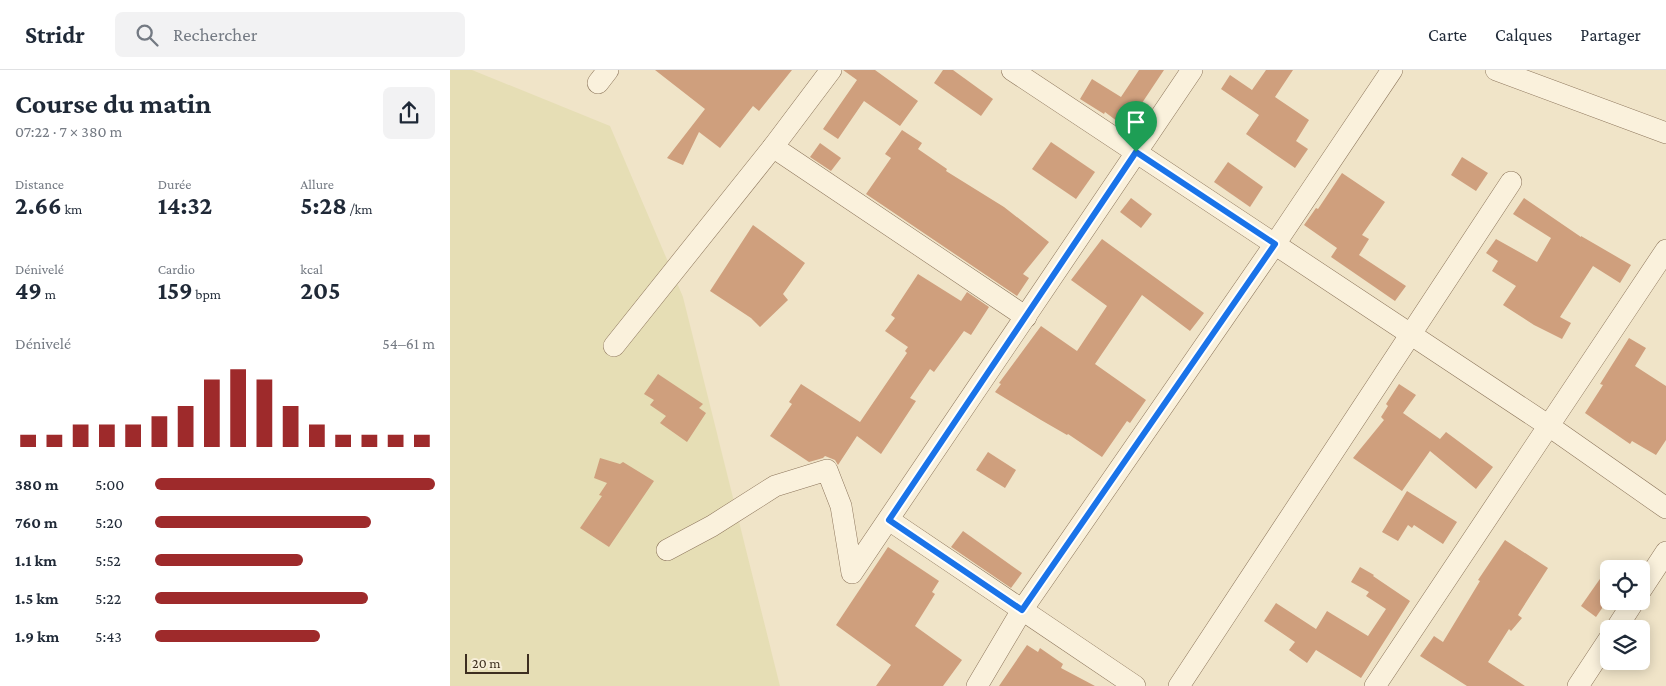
<!DOCTYPE html>
<html lang="fr">
<head>
<meta charset="utf-8">
<style>
	body { margin:0; font-family:"Crimson Pro",serif; background:#f2f2f3; color:#1f2937; height:100vh; display:flex; flex-direction:column; font-size:19px; white-space:nowrap }
	* { box-sizing:border-box; margin:0 }
	p { font-size:16px; color:#747a83 }
	.icon { flex:none; width:28px; height:28px; fill:none; stroke:currentColor; stroke-width:2; stroke-linecap:round; stroke-linejoin:round }
	.map { position:relative; flex:1; overflow:hidden }
	.panel { display:flex; flex-direction:column; background:#fff; width:450px }
	.panel>* { flex:none }
	.tools { position:absolute; left:1150px; top:490px; display:grid; gap:10px }
	.tools a { display:grid; place-items:center; width:50px; height:50px; border-radius:8px; background:#fff; box-shadow:0 2px 12px #0003; font-size:25px }
	.scale { position:absolute; left:15px; bottom:12px; width:64px; box-sizing:border-box; padding-left:5px; border:2px solid #3d2e20; border-top:0; font-size:14px; line-height:18px; white-space:nowrap; color:#3d2e20; -webkit-text-stroke:4px #f7eed8; paint-order:stroke }
	.pin { position:absolute; display:grid; place-items:center; width:42px; height:42px; color:#fff; margin:-51px -21px; border-radius:50% 50% 50% 0; rotate:-45deg; box-shadow:0 0 5px #0007 }
	.pin .icon { rotate:45deg }
	.round { display:grid; place-items:center; flex:none; width:52px; height:52px; border-radius:8px; background:#f2f2f3 }
	.overview { display:flex; align-items:center; justify-content:space-between; height:85px; padding:0 15px }
	h1 { font-size:28px; font-weight:700; line-height:38px }
	.stats { display:grid; grid-template-columns:repeat(3,1fr); gap:8px; height:85px; padding:5px 15px }
	.stats div { display:grid; align-content:center }
	.stats b { font-size:25px; font-weight:700 }
	.stats small { font-size:14px; font-weight:400 }
	.stats p { font-size:14px }
	.chart { height:140px; padding:10px 15px }
	.chart p { display:flex; justify-content:space-between }
	.chart svg { width:100%; height:90px; margin-top:5px; stroke:#9e2a2b; stroke-width:6 }
	ul { padding:0 15px; list-style:none; font-size:16px }
	li { display:grid; grid-template-columns:80px 60px 1fr; align-items:center; height:38px }
	li i { height:12px; border-radius:6px; background:#9e2a2b }
	header { display:flex; align-items:center; gap:30px; box-sizing:border-box; height:70px; padding:0 25px; background:#fff; border-bottom:1px solid #e0e1e3 }
	header strong { font-size:24px }
	nav { display:flex; gap:28px; margin-inline-start:auto; font-size:18px }
	.search { width:350px; height:45px; background:#f2f2f3; display:flex; align-items:center; gap:12px; box-sizing:border-box; padding:0 18px; border-radius:8px; color:#747a83; font-size:19px }
	main { display:flex; flex:1; min-height:0 }
	.map>svg:first-child { display:block }
</style>
</head>
<body>
<header>
<strong>Stridr</strong>
<div class="search"><svg class="icon" aria-label="search" viewBox="0 0 24 24"><circle cx="10" cy="10" r="6"/><path d="M15 15l6 6"/></svg>Rechercher</div>
<nav><a>Carte</a><a>Calques</a><a>Partager</a></nav>
</header>
<main>
<section class="panel">
<div class="overview"><div><h1>Course du matin</h1><p>07:22 · 7 × 380 m</p></div><a class="round"><svg class="icon" aria-label="share" viewBox="0 0 24 24"><path d="M12 15V3M7 8l5-5 5 5M5 13v7h14v-7"/></svg></a></div>
<div class="stats">
<div><p>Distance</p><b>2.66<small> km</small></b></div>
<div><p>Durée</p><b>14:32</b></div>
<div><p>Allure</p><b>5:28<small> /km</small></b></div>
</div>
<div class="stats">
<div><p>Dénivelé</p><b>49<small> m</small></b></div>
<div><p>Cardio</p><b>159<small> bpm</small></b></div>
<div><p>kcal</p><b>205</b></div>
</div>
<div class="chart"><p><span>Dénivelé</span>54–61 m</p>
<svg viewBox="0 0 160 44" preserveAspectRatio="none"><path d="M5 44V38M15 44V38M25 44V33M35 44V33M45 44V33M55 44V29M65 44V24M75 44V11M85 44V6M95 44V11M105 44V24M115 44V33M125 44V38M135 44V38M145 44V38M155 44V38"/></svg>
</div>
<ul>
<li><b>380 m</b>5:00<i style="width:100%"></i></li>
<li><b>760 m</b>5:20<i style="width:77%"></i></li>
<li><b>1.1 km</b>5:52<i style="width:53%"></i></li>
<li><b>1.5 km</b>5:22<i style="width:76%"></i></li>
<li><b>1.9 km</b>5:43<i style="width:59%"></i></li>
</ul>
</section>
<div class="map">
<svg width="1216" height="616" viewBox="0 0 1216 616">
	<rect width="100%" height="100%" fill="#f0e4c8"/>
	<polygon fill="#e6deb5" points="0,0 22,0 160,56 233,227 330,616 0,616"/>
	<g fill="#cf9f7d">
		<polygon points="205,0 342,0 309,41 303,36 270,78 249,62 233,95 217,88 255,39"/>
		<polygon points="393,0 425,0 468,31 450,56 414,31 388,69 373,59 407,10"/>
		<polygon points="493,0 503,0 543,29 531,46 484,13"/>
		<polygon points="689,0 714,0 686,42 692,46 680,61 655,42 654,44 630,29 642,9 671,27"/>
		<polygon points="816,0 843,0 825,27 859,50 846,71 858,79 845,98 796,64 809,45 771,19 780,5 802,20"/>
		<polygon points="452,60 472,73 468,79 497,99 496,101 554,137 599,172 573,204 579,208 567,226 416,124 441,88 435,84"/>
		<polygon points="601,72 645,102 626,129 582,99"/>
		<polygon points="370,73 391,88 381,101 360,87"/>
		<polygon points="1012,87 1038,103 1026,121 1001,105"/>
		<polygon points="778,92 813,117 800,137 764,112"/>
		<polygon points="892,103 935,132 912,165 919,169 909,185 956,216 945,231 881,187 887,178 854,155 866,138 868,139"/>
		<polygon points="681,128 702,144 691,158 670,142"/>
		<polygon points="1074,128 1131,167 1131,166 1181,195 1170,213 1143,196 1110,247 1121,253 1112,269 1084,255 1053,235 1066,216 1042,201 1048,191 1036,183 1046,169 1087,192 1101,168 1063,144"/>
		<polygon points="303,155 355,193 333,224 338,230 310,257 301,248 260,221"/>
		<polygon points="652,169 754,243 740,261 692,225 645,294 696,330 680,353 677,351 652,387 618,364 617,365 591,350 545,322 551,314 549,313 591,256 627,281 657,236 621,210"/>
		<polygon points="468,204 511,231 517,222 539,237 521,265 514,261 484,302 480,299 460,328 466,331 431,384 407,366 388,395 385,390 375,386 373,388 359,392 320,366 342,334 339,332 351,314 410,352 457,283 455,281 458,277 435,261 445,248 441,245"/>
		<polygon points="1179,268 1196,278 1185,296 1216,316 1216,370 1206,385 1182,371 1180,374 1135,343 1153,315 1150,314"/>
		<polygon points="208,304 253,334 249,338 256,343 237,372 210,353 216,346 200,335 204,330 194,324"/>
		<polygon points="949,314 966,325 953,343 990,369 996,362 1043,397 1026,419 980,381 952,421 903,388 934,350 931,347 938,336 936,334"/>
		<polygon points="538,382 566,400 555,418 526,400"/>
		<polygon points="150,388 170,394 173,392 204,411 159,477 130,458 152,426 149,425 157,413 144,408"/>
		<polygon points="957,421 1007,452 993,474 964,455 962,458 958,455 948,471 932,462"/>
		<polygon points="513,461 572,503 561,518 501,477"/>
		<polygon points="1055,470 1098,498 1068,545 1072,548 1061,561 1059,559 1038,592 1075,616 1017,616 970,586 984,566 993,572 1030,511 1028,510"/>
		<polygon points="438,477 489,511 482,522 485,524 465,556 512,590 493,616 426,616 441,595 386,555"/>
		<polygon points="1159,496 1159,528 1146,547 1131,536"/>
		<polygon points="910,497 924,505 923,506 960,531 911,608 866,580 857,593 839,580 845,572 814,551 826,533 866,559 877,541 918,566 936,539 916,526 919,522 901,512"/>
		<polygon points="577,575 588,582 590,578 613,594 611,598 645,616 549,616"/>
	</g>
	<g fill="none" stroke-linecap="round" stroke-linejoin="round">
		<defs>
			<g id="minor">
				<polyline points="562,0 1099,356 1216,438"/>
				<polyline points="1046,0 1216,63"/>
				<polyline points="148,13 158,0"/>
				<polyline points="323,77 576,247"/>
				<polyline points="164,276 323,77 381,0"/>
				<polyline points="439,450 685,616"/>
				<polyline points="217,480 262,456 325,416 377,400 391,436 402,503 742,0"/>
				<polyline points="1191,520 1216,482"/>
				<polyline points="1166,559 1184,531"/>
				<polyline points="527,616 572,540 825,174 942,0"/>
				<polyline points="729,616 1061,112"/>
				<polyline points="925,616 1216,180"/>
				<polyline points="1128,616 1159,569"/>
			</g>
		</defs>
		<use href="#minor" stroke="#8d765c" stroke-width="22"/>
		<use href="#minor" stroke="#faf1dc" stroke-width="21"/>
	</g>
	<g fill="none" stroke-linecap="round" stroke-linejoin="round">
		<defs>
			<polygon id="route" points="686,82 825,174 572,540 439,450"/>
		</defs>
		<use href="#route" stroke="#fff" stroke-width="10"/>
		<use href="#route" stroke="#1a73e8" stroke-width="6"/>
	</g>
</svg>
<div class="tools">
<a><svg class="icon" aria-label="locate" viewBox="0 0 24 24"><circle cx="12" cy="12" r="6"/><path d="M12 2v4M12 18v4M2 12h4M18 12h4"/></svg></a>
<a><svg class="icon" aria-label="layers" viewBox="0 0 24 24"><path d="M12 4l9 5-9 5-9-5zM3 14l9 5 9-5"/></svg></a>
</div>
<div class="scale">20 m</div>
<div class="pin" style="left:686px;top:82px;background:#1e9e55"><svg class="icon" aria-label="arrive" viewBox="0 0 24 24"><path d="M6 21V4h12l-3 4 3 4H6"/></svg></div>
</div>
</main>
</body>
</html>
